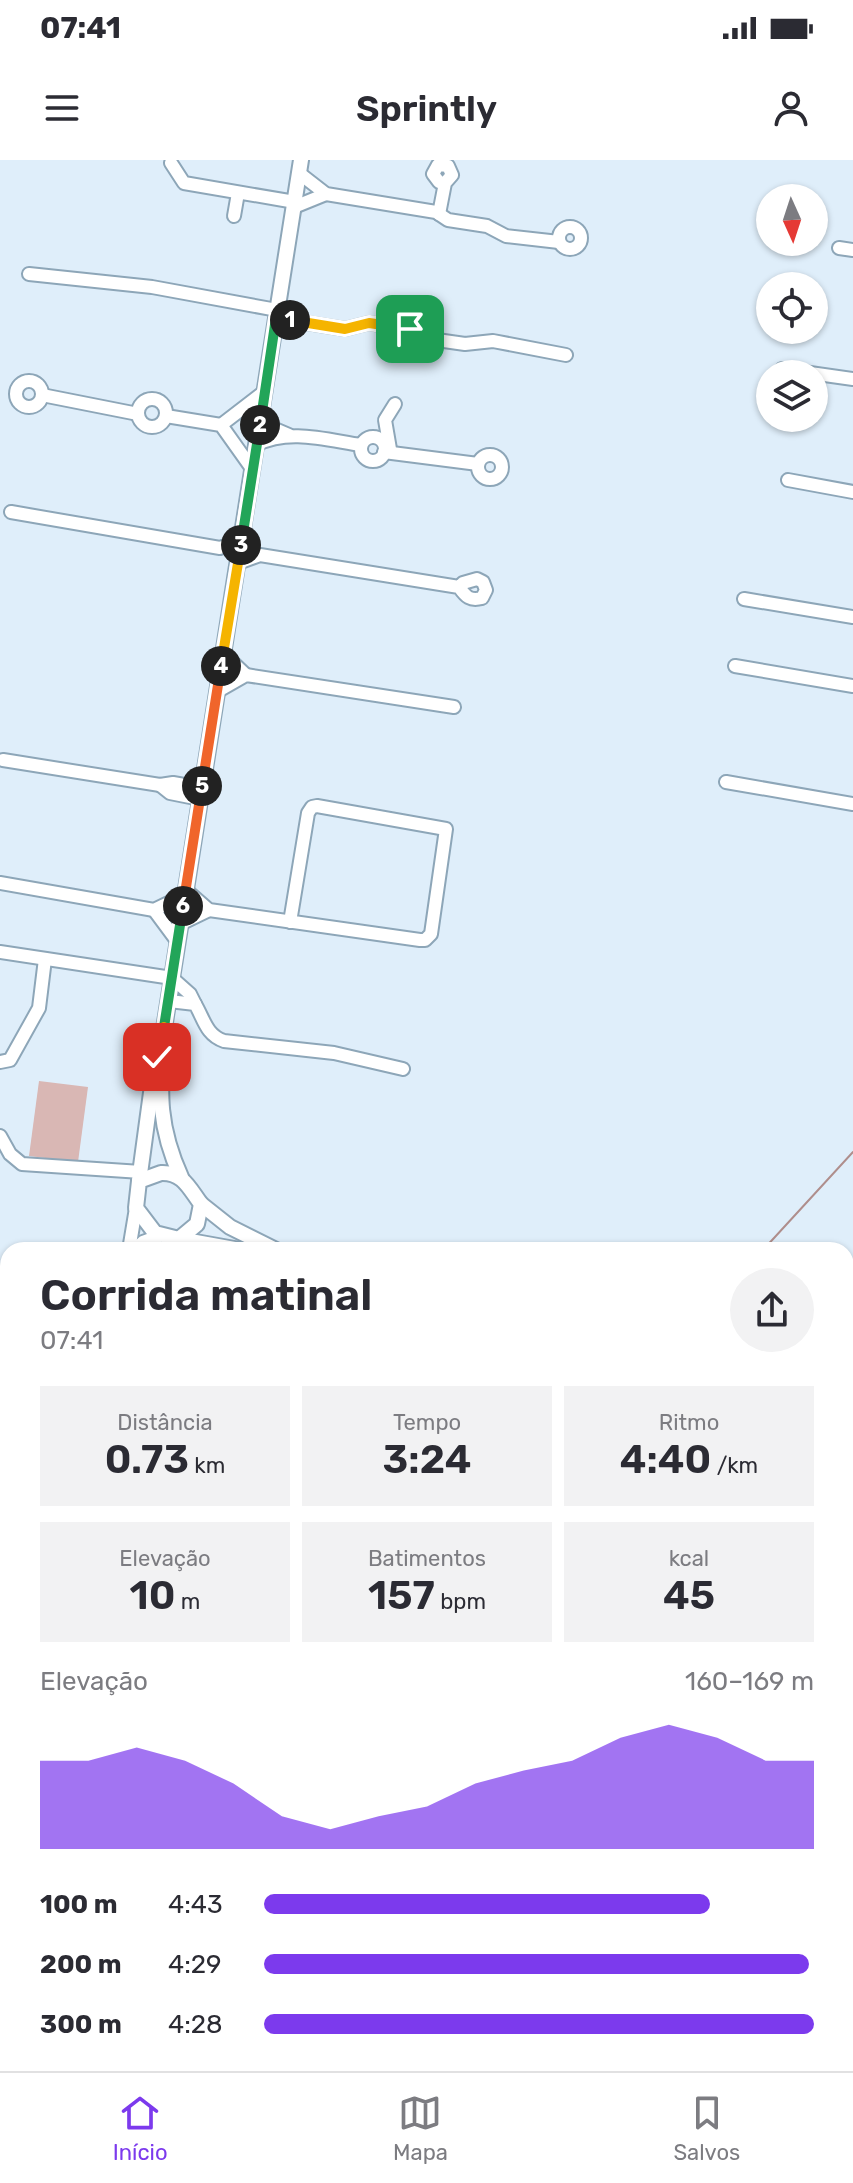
<!DOCTYPE html>
<html lang="pt">
<head>
<meta charset="utf-8">
<style>
	body { margin:0; font-family:Rubik,sans-serif; background:#f2f2f3; color:#2b2b33; height:100vh; display:flex; flex-direction:column; font-size:30px; white-space:nowrap }
	* { box-sizing:border-box; margin:0 }
	p { font-size:26px; color:#7c7c81 }
	.icon { flex:none; width:44px; height:44px; fill:none; stroke:currentColor; stroke-width:2; stroke-linecap:round; stroke-linejoin:round }
	.map { position:relative; flex:1; overflow:hidden }
	.sheet { position:absolute; left:0px; top:1082px; width:854px; height:830px; display:flex; flex-direction:column; background:#fff; border-radius:24px 24px 0 0; box-shadow:0 2px 6px #0004 }
	.sheet>* { flex:none }
	.needle { width:52px; rotate:177deg }
	.controls { position:absolute; left:756px; top:24px; display:grid; gap:16px }
	.controls a { display:grid; place-items:center; width:72px; height:72px; border-radius:50%; background:#fff; box-shadow:0 2px 6px #0004; font-size:40px }
	.pin { position:absolute; display:grid; place-items:center; width:68px; height:68px; color:#fff; margin:-34px; border-radius:16px; box-shadow:0 4px 12px #0006 }
	.km { position:absolute; width:40px; height:40px; margin:-20px; border-radius:50%; background:#222; color:#fff; font-size:22px; line-height:40px; text-align:center }
	.round { display:grid; place-items:center; flex:none; width:84px; height:84px; border-radius:42px; background:#f2f2f3 }
	.headline { display:flex; align-items:center; justify-content:space-between; height:136px; padding:0 40px }
	h1 { font-size:44px; font-weight:600; line-height:60px }
	.stats { display:grid; grid-template-columns:repeat(3,1fr); gap:12px; height:136px; padding:8px 40px }
	.stats div { display:grid; align-content:center; border-radius:0px; background:#f2f2f3; text-align:center }
	.stats b { font-size:40px; font-weight:600 }
	.stats small { font-size:22px; font-weight:400 }
	.stats p { font-size:22px }
	.chart { height:224px; padding:16px 40px }
	.chart p { display:flex; justify-content:space-between }
	.chart svg { width:100%; height:144px; margin-top:8px; fill:#7c3aed; opacity:.7 }
	ul { padding:0 40px; list-style:none; font-size:26px }
	li { display:grid; grid-template-columns:128px 96px 1fr; align-items:center; height:60px }
	li i { height:20px; border-radius:10px; background:#7c3aed }
	.status { display:flex; justify-content:space-between; align-items:center; height:56px; padding:0 40px; background:#fff; direction:ltr }
	.status svg { height:22px; fill:currentColor }
	header { display:flex; justify-content:space-between; align-items:center; height:104px; padding:0 40px; background:#fff; font-size:36px; font-weight:600 }
	.menu { display:flex; justify-content:space-around; align-items:center; height:112px; border-top:2px solid #e1e1e2; background:#fff; font-size:22px; color:#7c7c81 }
	.menu a { display:grid; justify-items:center; gap:4px }
	.menu .current { color:#7c3aed }
	.map>svg:first-child { display:block }
</style>
</head>
<body>
<div class="status"><b>07:41</b><svg viewBox="0 0 49 12"><path d="M0 12V9h3v3zM5 12V6h3v6zM10 12V3h3v9zM15 12V0h3v12zM26 1h20v11H26zM47 4h2v5h-2z"/></svg></div>
<header><svg class="icon" aria-label="menu" viewBox="0 0 24 24"><path d="M4 6h16M4 12h16M4 18h16"/></svg>Sprintly<svg class="icon" aria-label="person" viewBox="0 0 24 24"><circle cx="12" cy="8" r="4"/><path d="M4 21q1-7 8-7t8 7"/></svg></header>
<div class="map">
<svg width="853" height="1911" viewBox="0 0 853 1911">
	<rect width="100%" height="100%" fill="#dfeefa"/>
	<polygon fill="#d9b7b4" points="39,921 88,927 78,1002 29,996"/>
	<g fill="none" stroke-linecap="round" stroke-linejoin="round">
		<g stroke="#af8e8c" stroke-width="2">
			<polyline points="763,1090 853,992"/>
			<polyline points="281,1911 285,1904"/>
		</g>
		<defs>
			<g id="minor">
				<polyline points="171,3 184,23 295,42"/>
				<polyline points="299,13 326,34 436,52 448,60 487,66 506,76 559,82"/>
				<polyline points="294,47 326,34"/>
				<polyline points="439,54 445,23 452,15 448,6 438,5 433,14 439,22 445,23"/>
				<polyline points="234,56 238,33"/>
				<circle cx="570" cy="78" r="11"/>
				<polyline points="839,88 853,90"/>
				<polyline points="29,114 152,127 277,150"/>
				<polyline points="276,158 345,169 369,163 418,171 437,180 465,184 493,181 566,195"/>
				<polyline points="782,209 853,219"/>
				<circle cx="29" cy="234" r="13"/>
				<polyline points="42,235 138,254"/>
				<circle cx="152" cy="253" r="14"/>
				<polyline points="166,256 221,265 253,310"/>
				<polyline points="261,256 275,269 289,275"/>
				<polyline points="221,265 264,232"/>
				<circle cx="373" cy="289" r="12"/>
				<path d="M256 285C288 268 327 280 361 285"/>
				<polyline points="390,289 385,260 395,244"/>
				<polyline points="384,292 478,304"/>
				<circle cx="490" cy="307" r="12"/>
				<polyline points="788,320 853,332"/>
				<polyline points="11,352 220,388 241,380"/>
				<path d="M238 403 260 395 459 427C466 437 470 441 482 438L486 430 483 422 477 419 463 423 459 427"/>
				<polyline points="744,439 853,457"/>
				<polyline points="223,493 246,515"/>
				<polyline points="735,506 853,526"/>
				<polyline points="218,531 246,515 454,547"/>
				<polyline points="3,600 160,625 173,623 201,628"/>
				<polyline points="726,622 853,644"/>
				<polyline points="160,625 170,633 200,639"/>
				<polyline points="0,723 154,750 185,735"/>
				<polyline points="186,730 209,750 420,780 425,780 431,774 446,669 317,646 312,647 308,653 290,762"/>
				<polyline points="154,750 177,781"/>
				<polyline points="180,764 209,750"/>
				<polyline points="0,792 172,818 190,834 195,844"/>
				<path d="M169 841 195 844C204 859 206 875 224 881L334 893 403 909"/>
				<polyline points="0,902 10,900 39,848 45,799"/>
				<polyline points="0,976 10,994 22,1004 141,1012"/>
				<polyline points="129,1090 136,1048"/>
				<polyline points="134,1090 143,1082 162,1075"/>
				<polyline points="0,1130 8,1131"/>
				<polyline points="0,1225 8,1226"/>
				<polyline points="846,1385 853,1386"/>
				<polyline points="0,1393 8,1395"/>
				<polyline points="0,1464 8,1465"/>
				<polyline points="846,1486 853,1477"/>
				<polyline points="846,1555 853,1562"/>
				<polyline points="846,1686 853,1684"/>
				<polyline points="846,1761 853,1762"/>
				<polyline points="0,1881 8,1831"/>
			</g>
			<g id="major">
				<path d="M161 1013C183 1012 189 1028 201 1044L197 1064 179 1079 155 1073 136 1048 139 1021Z"/>
				<path d="M181 1017C157 964 160 931 163 875L301 0"/>
				<polyline points="139,1021 153,918"/>
				<polyline points="201,1044 230,1067 276,1090"/>
				<polyline points="179,1079 240,1090"/>
				<polyline points="846,1198 853,1199"/>
				<polyline points="846,1230 853,1237"/>
				<polyline points="846,1675 853,1634"/>
				<polyline points="809,1911 810,1904"/>
			</g>
		</defs>
		<use href="#minor" stroke="#8da6b8" stroke-width="16"/>
		<use href="#major" stroke="#8da6b8" stroke-width="18"/>
		<use href="#minor" stroke="#fff" stroke-width="12"/>
		<use href="#major" stroke="#fff" stroke-width="14"/>
	</g>
	<g fill="none" stroke-linecap="round" stroke-linejoin="round">
		<defs>
			<polyline id="split-1" points="290,160 345,169 369,163 410,169"/>
			<polyline id="split-2" points="260,265 276,158 290,160"/>
			<polyline id="split-3" points="241,385 260,265"/>
			<polyline id="split-4" points="221,506 241,385"/>
			<polyline id="split-5" points="202,626 221,506"/>
			<polyline id="split-6" points="183,746 202,626"/>
			<polyline id="split-7" points="164,867 183,746"/>
			<polyline id="split-8" points="157,897 164,867"/>
		</defs>
		<use href="#split-1" stroke="#fff" stroke-width="16"/>
		<use href="#split-2" stroke="#fff" stroke-width="16"/>
		<use href="#split-3" stroke="#fff" stroke-width="16"/>
		<use href="#split-4" stroke="#fff" stroke-width="16"/>
		<use href="#split-5" stroke="#fff" stroke-width="16"/>
		<use href="#split-6" stroke="#fff" stroke-width="16"/>
		<use href="#split-7" stroke="#fff" stroke-width="16"/>
		<use href="#split-8" stroke="#fff" stroke-width="16"/>
		<use href="#split-1" stroke="#f5b400" stroke-width="10"/>
		<use href="#split-2" stroke="#22a559" stroke-width="10"/>
		<use href="#split-3" stroke="#22a559" stroke-width="10"/>
		<use href="#split-4" stroke="#f5b400" stroke-width="10"/>
		<use href="#split-5" stroke="#f0652b" stroke-width="10"/>
		<use href="#split-6" stroke="#f0652b" stroke-width="10"/>
		<use href="#split-7" stroke="#22a559" stroke-width="10"/>
		<use href="#split-8" stroke="#f5b400" stroke-width="10"/>
	</g>
</svg>
<div class="controls">
<a><svg class="needle" viewBox="-14 -14 28 28"><path d="M0-13l5 13h-10z" fill="#e53935"/><path d="M0 13l5-13h-10z" fill="#7c7c81"/></svg></a>
<a><svg class="icon" aria-label="locate" viewBox="0 0 24 24"><circle cx="12" cy="12" r="6"/><path d="M12 2v4M12 18v4M2 12h4M18 12h4"/></svg></a>
<a><svg class="icon" aria-label="layers" viewBox="0 0 24 24"><path d="M12 4l9 5-9 5-9-5zM3 14l9 5 9-5"/></svg></a>
</div>
<div class="pin" style="left:410px;top:169px;background:#1e9e55"><svg class="icon" aria-label="arrive" viewBox="0 0 24 24"><path d="M6 21V4h12l-3 4 3 4H6"/></svg></div>
<div class="pin" style="left:157px;top:897px;background:#d93025"><svg class="icon" aria-label="check" viewBox="0 0 24 24"><path d="M5 12l5 5 9-10"/></svg></div>
<b class="km" style="left:290px;top:160px">1</b>
<b class="km" style="left:260px;top:265px">2</b>
<b class="km" style="left:241px;top:385px">3</b>
<b class="km" style="left:221px;top:506px">4</b>
<b class="km" style="left:202px;top:626px">5</b>
<b class="km" style="left:183px;top:746px">6</b>
<section class="sheet">
<div class="headline"><div><h1>Corrida matinal</h1><p>07:41</p></div><a class="round"><svg class="icon" aria-label="share" viewBox="0 0 24 24"><path d="M12 15V3M7 8l5-5 5 5M5 13v7h14v-7"/></svg></a></div>
<div class="stats">
<div><p>Distância</p><b>0.73<small> km</small></b></div>
<div><p>Tempo</p><b>3:24</b></div>
<div><p>Ritmo</p><b>4:40<small> /km</small></b></div>
</div>
<div class="stats">
<div><p>Elevação</p><b>10<small> m</small></b></div>
<div><p>Batimentos</p><b>157<small> bpm</small></b></div>
<div><p>kcal</p><b>45</b></div>
</div>
<div class="chart"><p><span>Elevação</span>160–169 m</p>
<svg viewBox="0 0 160 44" preserveAspectRatio="none"><path d="M0 44V17L10 17L20 13L30 17L40 24L50 34L60 38L70 34L80 31L90 24L100 20L110 17L120 10L130 6L140 10L150 17L160 17V44z"/></svg>
</div>
<ul>
<li><b>100 m</b>4:43<i style="width:81%"></i></li>
<li><b>200 m</b>4:29<i style="width:99%"></i></li>
<li><b>300 m</b>4:28<i style="width:100%"></i></li>
</ul>
</section>
</div>
<nav class="menu">
<a class="current"><svg class="icon" aria-label="home" viewBox="0 0 24 24"><path d="M3 11l9-7 9 7M6 9v11h12V9"/></svg>Início</a>
<a><svg class="icon" aria-label="map" viewBox="0 0 24 24"><path d="M3 6l6-2 6 2 6-2v14l-6 2-6-2-6 2zM9 4v14M15 6v14"/></svg>Mapa</a>
<a><svg class="icon" aria-label="saved" viewBox="0 0 24 24"><path d="M7 4h10v16l-5-4-5 4z"/></svg>Salvos</a>
</nav>
</body>
</html>
